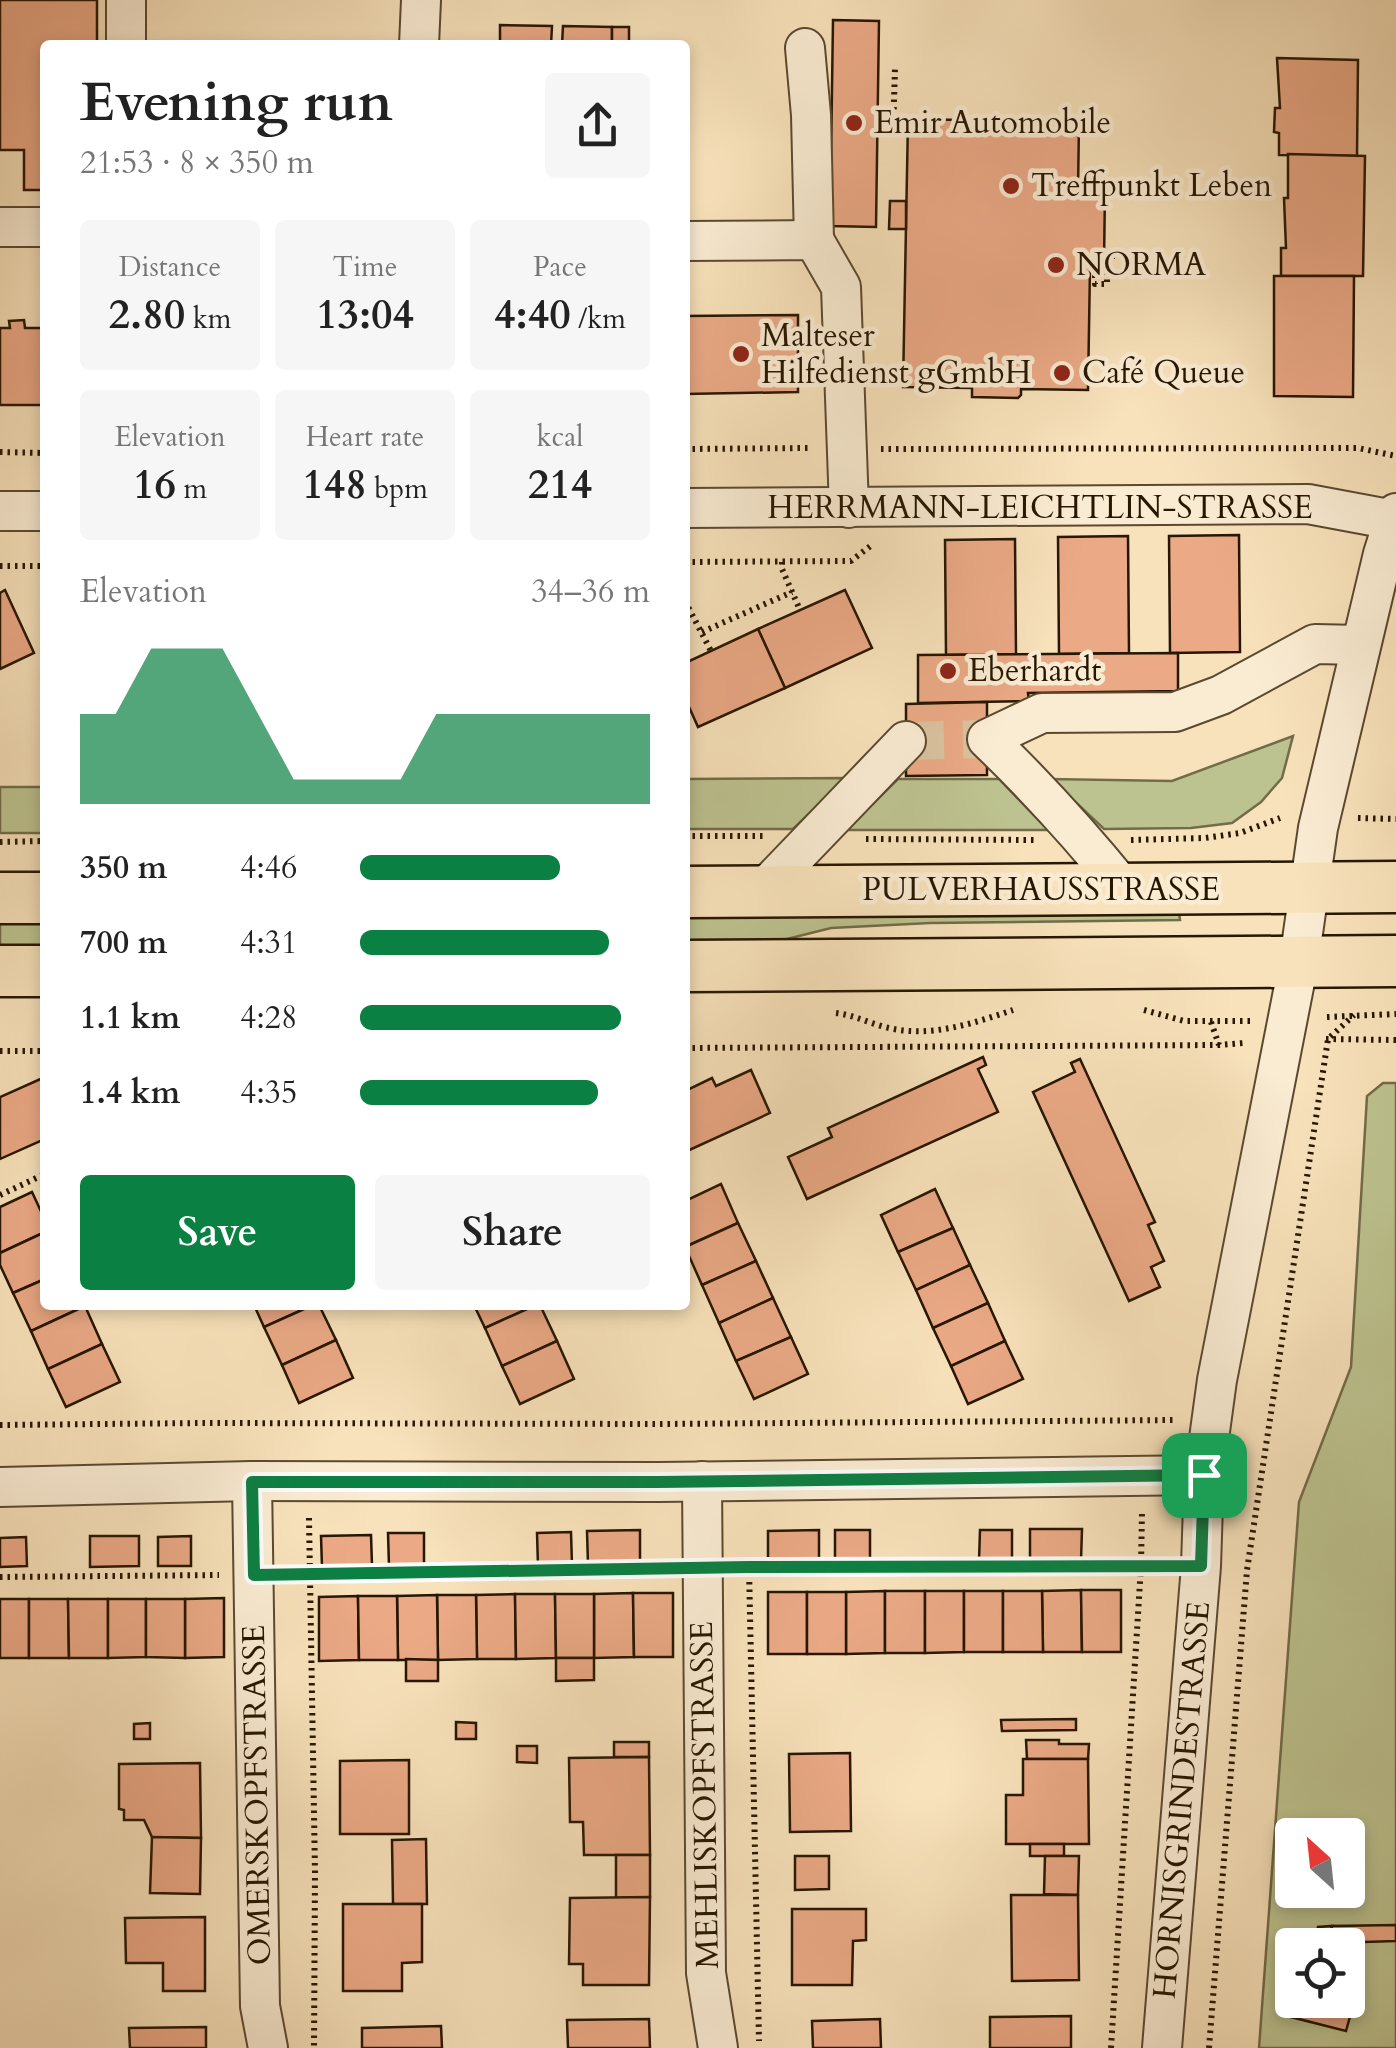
<!DOCTYPE html>
<html lang="en">
<head>
<meta charset="utf-8">
<style>
	body { margin:0; font-family:Cardo,serif; background:#f6f6f6; color:#222; height:100vh; display:flex; flex-direction:column; font-size:38px; white-space:nowrap }
	* { box-sizing:border-box; margin:0 }
	p { font-size:32px; color:#767676 }
	.icon { flex:none; width:55px; height:55px; fill:none; stroke:currentColor; stroke-width:2; stroke-linecap:round; stroke-linejoin:round }
	.map { position:relative; flex:1; overflow:hidden }
	.sheet { position:absolute; left:40px; top:40px; width:650px; height:1270px; display:flex; flex-direction:column; background:#fff; border-radius:10px; box-shadow:0 5px 15px #0003 }
	.sheet>* { flex:none }
	.needle { width:65px; rotate:333deg }
	.buttons { position:absolute; left:1275px; top:1818px; display:grid; gap:20px }
	.buttons a { display:grid; place-items:center; width:90px; height:90px; border-radius:10px; background:#fff; box-shadow:0 5px 15px #0003; font-size:50px }
	.pin { position:absolute; display:grid; place-items:center; width:85px; height:85px; color:#fff; margin:-42px; border-radius:20px; box-shadow:0 5px 15px #0006 }
	.round { display:grid; place-items:center; flex:none; width:105px; height:105px; border-radius:10px; background:#f6f6f6 }
	.head { display:flex; align-items:center; justify-content:space-between; height:170px; padding:0 40px }
	h1 { font-size:55px; font-weight:800; line-height:75px }
	.stats { display:grid; grid-template-columns:repeat(3,1fr); gap:15px; height:170px; padding:10px 40px }
	.stats div { display:grid; align-content:center; border-radius:10px; background:#f6f6f6; text-align:center }
	.stats b { font-size:42px; font-weight:800 }
	.stats small { font-size:28px; font-weight:400 }
	.stats p { font-size:28px }
	.chart { height:280px; padding:20px 40px }
	.chart p { display:flex; justify-content:space-between }
	.chart svg { width:100%; height:180px; margin-top:10px; fill:#0b8043; opacity:.7 }
	.primary-button { display:flex; gap:20px; margin-top:auto; padding:20px 40px }
	.primary-button a { flex:1; height:115px; border-radius:10px; background:#0b8043; color:#fff; font-size:40px; font-weight:800; line-height:115px; text-align:center }
	.primary-button a+a { background:#f6f6f6; color:#222 }
	ul { padding:0 40px; list-style:none; font-size:32px }
	li { display:grid; grid-template-columns:160px 120px 1fr; align-items:center; height:75px }
	li i { height:25px; border-radius:12px; background:#0b8043 }
	.map>svg:first-child { display:block }
</style>
</head>
<body>
<div class="map">
<svg width="1396" height="2048" viewBox="0 0 1396 2048">
	<rect width="100%" height="100%" fill="#f8e2bb"/>
	<filter id="stains"><feTurbulence type="fractalNoise" baseFrequency=".002" numOctaves="4"/><feColorMatrix values="0 0 0 0 .2 0 0 0 0 .09 0 0 0 0 .02 0 0 0 .5 -.17"/></filter>
	<radialGradient id="worn" r=".72"><stop offset=".6" stop-color="#630" stop-opacity="0"/><stop offset="1" stop-color="#630" stop-opacity=".3"/></radialGradient>
	<g fill="#bdc390" stroke="#726c48" stroke-width="2.5" fill-rule="evenodd">
		<polygon points="1293,736 1282,778 1261,802 1232,823 1191,828 1104,829 1051,779 1172,781"/>
		<polygon points="847,778 793,829 685,829 685,779"/>
		<polygon points="898,779 999,779 1048,830 846,830"/>
		<rect x="0" y="787" width="45" height="46"/>
		<polygon points="1179,912 1180,920 930,923 831,928 771,943 685,944 685,914"/>
		<polygon points="45,918 45,948 0,949 0,919"/>
		<path d="M1383 1083H1396V2048H1259L1299 1502 1351 1367 1367 1096ZM1292 1835H1348V1890H1292ZM1292 1945H1348V2000H1292Z"/>
	</g>
	<g fill="#eba986" stroke="#271600" stroke-width="2.5">
		<polygon points="0,0 97,0 97,45 45,45 45,190 24,190 24,150 0,150"/>
		<polygon points="833,20 879,21 876,227 830,226"/>
		<polygon points="500,25 552,26 551,45 500,45"/>
		<polygon points="563,26 612,27 612,45 562,45"/>
		<rect x="612" y="27" width="17" height="18"/>
		<polygon points="1277,58 1358,60 1357,156 1279,155 1279,133 1274,132 1275,108 1280,108"/>
		<polygon points="908,119 1079,122 1078,192 1105,192 1104,261 1098,260 1098,268 1090,267 1088,390 1021,389 1021,395 1018,398 972,397 972,388 903,387"/>
		<polygon points="1288,154 1365,156 1363,276 1281,276 1281,248 1286,248 1284,198 1288,198"/>
		<polygon points="890,201 906,201 906,229 889,229"/>
		<polygon points="1274,276 1354,276 1353,397 1274,396"/>
		<polygon points="798,315 798,392 685,394 685,316"/>
		<polygon points="24,320 25,328 45,328 45,405 0,405 0,328 10,328 9,321"/>
		<polygon points="1239,535 1240,652 1170,653 1169,536"/>
		<polygon points="1128,536 1129,653 1059,654 1058,537"/>
		<polygon points="1015,539 1016,654 946,655 945,540"/>
		<polygon points="5,590 34,653 0,669 0,593"/>
		<polygon points="845,590 872,648 785,688 758,629"/>
		<polygon points="758,629 785,688 698,727 685,698 685,663"/>
		<polygon points="1178,653 1178,691 1028,693 1029,701 918,703 918,655"/>
		<polygon points="987,702 987,775 906,776 906,704"/>
		<polygon points="983,1057 986,1065 978,1069 998,1112 807,1199 788,1157 832,1137 828,1128"/>
		<polygon points="1080,1059 1155,1222 1148,1225 1164,1261 1151,1267 1160,1287 1129,1301 1033,1092 1075,1072 1071,1063"/>
		<polygon points="751,1070 770,1113 685,1152 685,1091 712,1078 716,1086"/>
		<polygon points="45,1077 45,1139 0,1159 0,1097"/>
		<polygon points="721,1184 738,1223 685,1247 685,1201"/>
		<polygon points="935,1189 953,1228 898,1252 881,1215"/>
		<polygon points="32,1192 45,1220 45,1232 0,1253 0,1207"/>
		<polygon points="738,1223 756,1261 702,1285 685,1247"/>
		<polygon points="953,1228 970,1265 916,1290 898,1252"/>
		<polygon points="45,1232 45,1279 13,1293 0,1265 0,1253"/>
		<polygon points="756,1261 773,1298 719,1323 702,1285"/>
		<polygon points="970,1265 988,1303 933,1328 916,1290"/>
		<polygon points="45,1279 45,1305 85,1306 31,1331 13,1293"/>
		<polygon points="773,1298 791,1337 736,1361 719,1323"/>
		<polygon points="988,1303 1005,1341 951,1366 933,1328"/>
		<polygon points="254,1305 313,1305 264,1327"/>
		<polygon points="313,1305 319,1305 336,1340 282,1365 264,1327"/>
		<polygon points="474,1305 536,1305 485,1328"/>
		<polygon points="536,1305 540,1305 557,1341 502,1366 485,1328"/>
		<polygon points="85,1306 102,1344 48,1369 31,1331"/>
		<polygon points="791,1337 808,1374 754,1399 736,1361"/>
		<polygon points="336,1340 353,1378 299,1403 282,1365"/>
		<polygon points="557,1341 574,1379 520,1404 502,1366"/>
		<polygon points="1005,1341 1023,1379 968,1404 951,1366"/>
		<polygon points="102,1344 120,1382 66,1407 48,1369"/>
		<polygon points="1030,1529 1082,1529 1081,1561 1030,1561"/>
		<polygon points="640,1530 640,1563 588,1564 587,1531"/>
		<polygon points="819,1530 819,1562 768,1563 768,1531"/>
		<rect x="835" y="1530" width="35" height="32"/>
		<polygon points="980,1530 1012,1530 1012,1562 979,1561"/>
		<polygon points="571,1532 572,1565 538,1566 537,1533"/>
		<polygon points="388,1533 424,1533 424,1565 389,1566"/>
		<polygon points="371,1535 372,1565 322,1567 321,1536"/>
		<polygon points="90,1536 139,1536 139,1566 90,1567"/>
		<polygon points="191,1536 191,1566 158,1566 158,1537"/>
		<polygon points="26,1537 27,1566 0,1567 0,1538"/>
		<polygon points="1081,1590 1082,1652 1043,1652 1042,1591"/>
		<polygon points="1081,1590 1121,1590 1121,1652 1082,1652"/>
		<polygon points="885,1591 885,1653 846,1654 846,1592"/>
		<rect x="885" y="1591" width="40" height="62"/>
		<polygon points="925,1591 964,1591 964,1652 925,1653"/>
		<rect x="964" y="1591" width="39" height="61"/>
		<polygon points="1003,1591 1042,1591 1043,1652 1003,1652"/>
		<rect x="768" y="1592" width="39" height="62"/>
		<rect x="807" y="1592" width="39" height="62"/>
		<polygon points="633,1593 634,1657 594,1658 594,1594"/>
		<polygon points="633,1593 673,1593 673,1657 634,1657"/>
		<polygon points="515,1594 516,1659 477,1659 476,1595"/>
		<polygon points="515,1594 555,1594 556,1658 516,1659"/>
		<polygon points="555,1594 594,1594 594,1658 556,1658"/>
		<polygon points="437,1595 476,1595 477,1659 438,1660"/>
		<polygon points="437,1595 438,1660 398,1660 397,1596"/>
		<polygon points="358,1596 359,1660 319,1661 319,1597"/>
		<polygon points="358,1596 397,1596 398,1660 359,1660"/>
		<polygon points="224,1598 224,1657 185,1658 185,1599"/>
		<rect x="0" y="1599" width="29" height="59"/>
		<polygon points="29,1599 68,1599 69,1658 29,1658"/>
		<polygon points="68,1599 108,1599 108,1658 69,1658"/>
		<polygon points="108,1599 146,1599 146,1657 108,1658"/>
		<polygon points="146,1599 185,1599 185,1658 146,1657"/>
		<polygon points="556,1658 594,1658 594,1680 556,1681"/>
		<polygon points="406,1659 438,1660 438,1681 406,1681"/>
		<polygon points="1076,1719 1076,1730 1002,1731 1001,1720"/>
		<polygon points="456,1722 476,1723 476,1739 456,1739"/>
		<polygon points="150,1723 150,1739 134,1739 134,1724"/>
		<polygon points="1026,1740 1059,1740 1059,1744 1089,1744 1088,1759 1027,1759"/>
		<rect x="614" y="1742" width="35" height="15"/>
		<polygon points="517,1746 537,1746 537,1763 517,1762"/>
		<polygon points="850,1753 851,1831 790,1832 789,1754"/>
		<polygon points="649,1757 650,1855 584,1855 583,1822 570,1822 569,1758"/>
		<polygon points="1023,1759 1088,1759 1089,1844 1006,1844 1006,1795 1023,1795"/>
		<polygon points="409,1760 409,1834 340,1834 340,1761"/>
		<polygon points="200,1763 201,1838 152,1837 144,1820 124,1820 124,1810 119,1809 119,1764"/>
		<polygon points="152,1837 201,1838 200,1894 150,1893"/>
		<polygon points="426,1839 427,1904 393,1904 392,1840"/>
		<rect x="1030" y="1844" width="34" height="12"/>
		<polygon points="616,1855 650,1855 650,1897 616,1898"/>
		<polygon points="795,1856 829,1856 829,1889 795,1890"/>
		<polygon points="1045,1856 1079,1856 1078,1895 1044,1894"/>
		<polygon points="1011,1895 1078,1895 1079,1980 1012,1981"/>
		<polygon points="650,1897 649,1985 583,1985 583,1964 569,1964 570,1898"/>
		<polygon points="343,1904 422,1904 422,1962 402,1963 402,1991 343,1991"/>
		<polygon points="792,1909 866,1909 866,1940 853,1941 852,1985 792,1985"/>
		<polygon points="205,1917 205,1991 163,1991 163,1963 126,1963 125,1918"/>
		<polygon points="1396,1925 1396,1941 1332,1943 1333,1939 1328,1938 1332,1926"/>
		<polygon points="1332,1926 1328,1938 1333,1939 1332,1945 1313,1945 1318,1927"/>
		<polygon points="1348,1969 1362,1973 1346,2031 1291,2017 1296,2000 1348,2000"/>
		<polygon points="1071,2016 1071,2048 990,2048 990,2017"/>
		<polygon points="649,2019 650,2048 568,2048 567,2020"/>
		<polygon points="880,2019 881,2048 813,2048 812,2021"/>
		<polygon points="441,2026 442,2048 362,2048 362,2028"/>
		<polygon points="206,2027 206,2048 130,2048 129,2028"/>
	</g>
	<g fill="none" stroke-linecap="round" stroke-linejoin="round">
		<polyline stroke="#d9c39f" stroke-width="38" stroke-dasharray="38 19" stroke-linecap="butt" points="906,741 987,739"/>
		<defs>
			<g id="minor">
				<polyline points="126,0 126,45"/>
				<polyline points="419,45 421,0"/>
				<polyline points="805,48 811,115 814,240"/>
				<polyline points="0,227 45,227"/>
				<polyline points="685,241 814,240 841,287 849,508"/>
				<polyline points="685,508 1308,504 1394,520"/>
				<polyline points="0,511 45,511"/>
				<path d="M1125 890C1082 837 1037 787 987 739L1042 713 1175 712 1221 695 1315 644 1361 645"/>
				<polyline points="761,892 906,741"/>
				<polyline points="252,1481 260,2006 268,2048"/>
				<polyline points="702,1481 706,1973 718,2048"/>
				<polyline points="0,1487 252,1481 658,1482 1204,1475"/>
				<polyline points="1162,2048 1201,1566 1204,1475 1217,1380 1299,961 1318,828 1383,554 1396,513"/>
			</g>
			<g id="major">
				<polyline points="685,892 1396,887"/>
				<polyline points="0,898 45,898"/>
				<polyline points="685,966 1396,961"/>
				<polyline points="0,971 45,971"/>
			</g>
		</defs>
		<use href="#minor" stroke="#5b492f" stroke-width="42"/>
		<use href="#major" stroke="#271600" stroke-width="55"/>
		<g stroke="#271600" stroke-width="6" stroke-dasharray="2.5 5" stroke-linecap="butt">
			<polyline points="893,132 895,69"/>
			<polyline points="1105,256 1128,256"/>
			<polyline points="1095,268 1095,284 1107,284 1107,256"/>
			<polyline points="685,449 809,448"/>
			<polyline points="881,449 1358,448 1396,456"/>
			<polyline points="0,452 45,453"/>
			<polyline points="685,562 851,561 873,544"/>
			<polyline points="782,562 782,569 800,610"/>
			<polyline points="0,566 45,566"/>
			<polyline points="685,601 711,651"/>
			<polyline points="702,632 792,592"/>
			<polyline points="1358,818 1396,819"/>
			<polyline points="685,836 764,836"/>
			<polyline points="866,839 1034,840"/>
			<polyline points="1131,840 1205,838 1240,833 1280,818"/>
			<polyline points="0,842 45,841"/>
			<polyline points="1144,1010 1184,1021 1250,1021"/>
			<path d="M836 1013C854 1015 871 1024 889 1028 931 1038 974 1023 1013 1010"/>
			<polyline points="1327,1017 1396,1014"/>
			<polyline points="1211,1022 1219,1045"/>
			<polyline points="1326,1039 1396,1040"/>
			<polyline points="685,1048 1219,1045 1244,1043"/>
			<polyline points="0,1051 45,1051"/>
			<polyline points="0,1195 45,1174"/>
			<polyline points="0,1425 204,1423 660,1424 1176,1420"/>
			<polyline points="309,1518 315,1872 314,2048"/>
			<polyline points="741,1567 1164,1566"/>
			<polyline points="749,1567 759,2041"/>
			<polyline points="291,1574 669,1568"/>
			<polyline points="0,1577 219,1575"/>
			<polyline points="1111,2048 1141,1566 1142,1511"/>
			<polyline points="1209,2048 1247,1570 1328,1039 1354,1015"/>
		</g>
		<use href="#minor" stroke="#faecd3" stroke-width="38"/>
		<use href="#major" stroke="#f8e2bb" stroke-width="50"/>
	</g>
	<g fill="none" stroke-linecap="round" stroke-linejoin="round">
		<defs>
			<polygon id="route" points="1204,1475 1201,1566 749,1567 254,1575 252,1482 658,1482"/>
		</defs>
		<use href="#route" stroke="#fff" stroke-width="20"/>
		<use href="#route" stroke="#0b8043" stroke-width="12"/>
	</g>
	<g fill="#8f2418" stroke="#faecd3" stroke-width="4">
		<circle cx="854" cy="123" r="10"/>
		<circle cx="1011" cy="186" r="10"/>
		<circle cx="1056" cy="265" r="10"/>
		<circle cx="741" cy="354" r="10"/>
		<circle cx="1062" cy="373" r="10"/>
		<circle cx="948" cy="671" r="10"/>
	</g>
	<g text-anchor="middle" dominant-baseline="central" stroke-width="9" stroke-linejoin="round" paint-order="stroke">
		<g font-size="32" fill="#271600" stroke="#faecd3" text-anchor="start">
			<text x="874" y="123">Emir Automobile</text>
			<text x="1031" y="186">Treffpunkt Leben</text>
			<text x="1076" y="265">NORMA</text>
			<text x="761" y="336">Malteser<tspan x="761" dy="37">Hilfedienst gGmbH</tspan></text>
			<text x="1082" y="373">Café Queue</text>
			<text x="968" y="671">Eberhardt</text>
		</g>
		<g font-size="32" fill="#271600" stroke="#faecd3">
			<text x="1040" y="508">HERRMANN-LEICHTLIN-STRASSE</text>
			<text x="1041" y="890">PULVERHAUSSTRASSE</text>
			<text transform="translate(257 1795) rotate(-91)">OMERSKOPFSTRASSE</text>
			<text transform="translate(705 1795) rotate(-91)">MEHLISKOPFSTRASSE</text>
			<text transform="translate(1182 1800) rotate(-85)">HORNISGRINDESTRASSE</text>
		</g>
	</g>
	<rect width="100%" height="100%" filter="url(#stains)"/>
	<rect width="100%" height="100%" fill="url(#worn)"/>
</svg>
<div class="buttons">
<a><svg class="needle" viewBox="-14 -14 28 28"><path d="M0-13l5 13h-10z" fill="#e53935"/><path d="M0 13l5-13h-10z" fill="#767676"/></svg></a>
<a><svg class="icon" aria-label="locate" viewBox="0 0 24 24"><circle cx="12" cy="12" r="6"/><path d="M12 2v4M12 18v4M2 12h4M18 12h4"/></svg></a>
</div>
<div class="pin" style="left:1204px;top:1475px;background:#1e9e55"><svg class="icon" aria-label="arrive" viewBox="0 0 24 24"><path d="M6 21V4h12l-3 4 3 4H6"/></svg></div>
<section class="sheet">
<div class="head"><div><h1>Evening run</h1><p>21:53 · 8 × 350 m</p></div><a class="round"><svg class="icon" aria-label="share" viewBox="0 0 24 24"><path d="M12 15V3M7 8l5-5 5 5M5 13v7h14v-7"/></svg></a></div>
<div class="stats">
<div><p>Distance</p><b>2.80<small> km</small></b></div>
<div><p>Time</p><b>13:04</b></div>
<div><p>Pace</p><b>4:40<small> /km</small></b></div>
</div>
<div class="stats">
<div><p>Elevation</p><b>16<small> m</small></b></div>
<div><p>Heart rate</p><b>148<small> bpm</small></b></div>
<div><p>kcal</p><b>214</b></div>
</div>
<div class="chart"><p><span>Elevation</span>34–36 m</p>
<svg viewBox="0 0 160 44" preserveAspectRatio="none"><path d="M0 44V22L10 22L20 6L30 6L40 6L50 22L60 38L70 38L80 38L90 38L100 22L110 22L120 22L130 22L140 22L150 22L160 22V44z"/></svg>
</div>
<ul>
<li><b>350 m</b>4:46<i style="width:69%"></i></li>
<li><b>700 m</b>4:31<i style="width:86%"></i></li>
<li><b>1.1 km</b>4:28<i style="width:90%"></i></li>
<li><b>1.4 km</b>4:35<i style="width:82%"></i></li>
</ul>
<div class="primary-button"><a>Save</a><a>Share</a></div>
</section>
</div>
</body>
</html>
